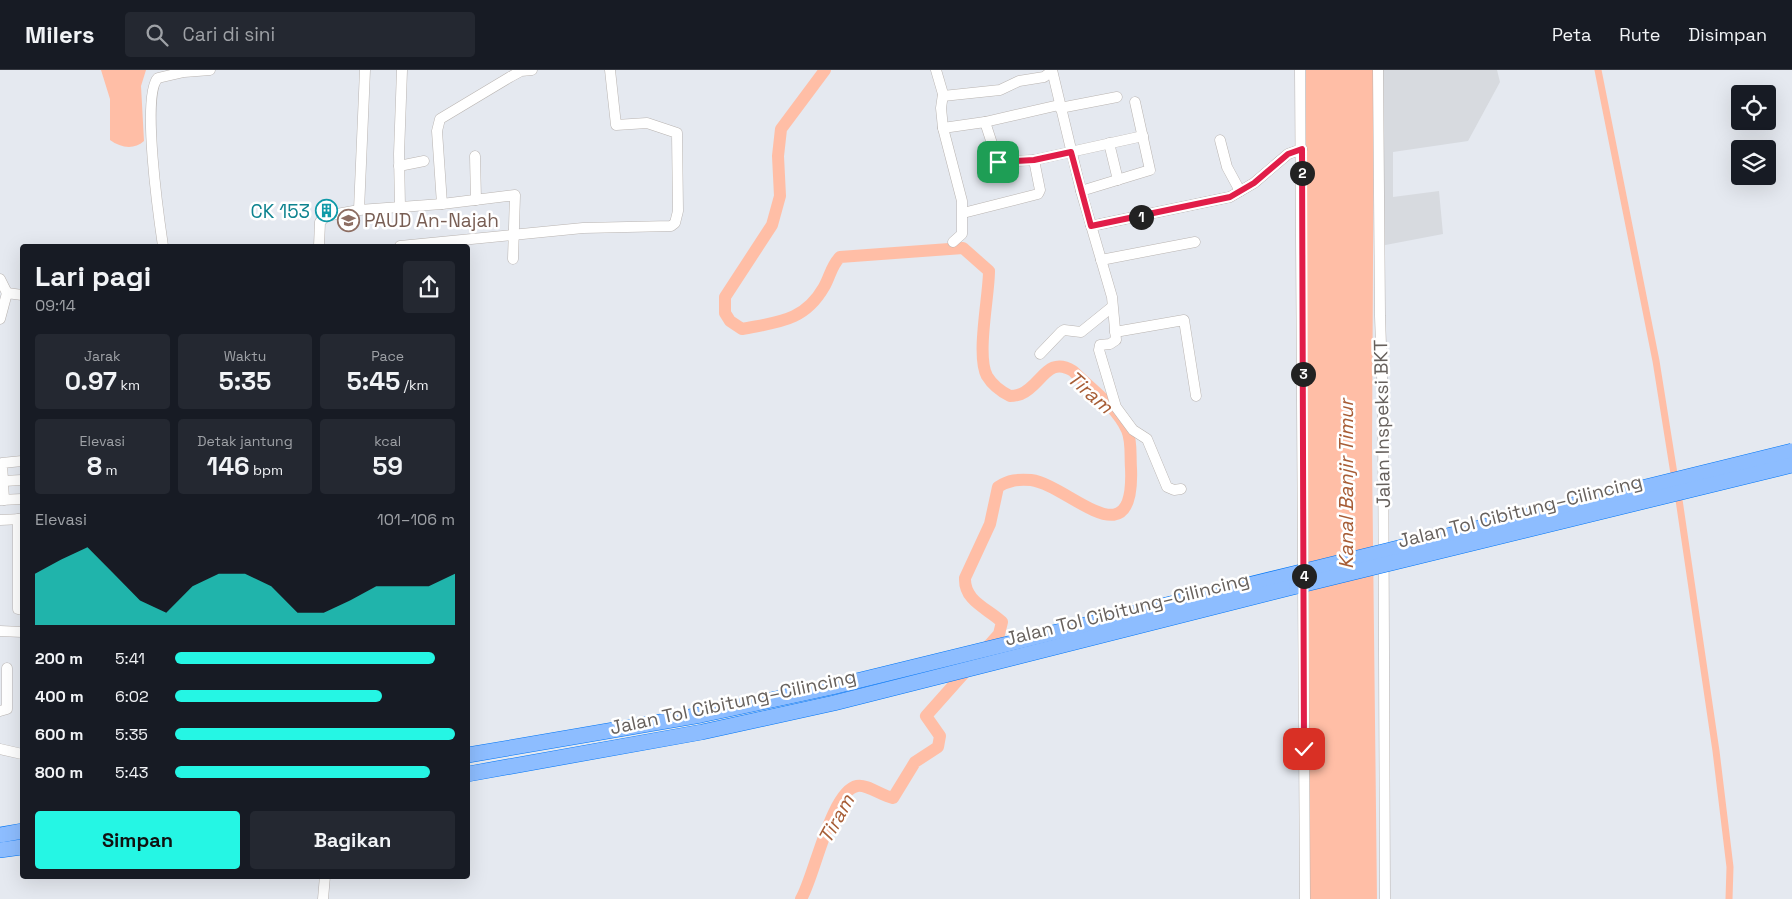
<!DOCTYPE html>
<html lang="id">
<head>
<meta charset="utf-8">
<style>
	body { margin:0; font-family:"Space Grotesk",sans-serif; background:#242831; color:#f1f3f6; height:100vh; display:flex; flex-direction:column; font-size:19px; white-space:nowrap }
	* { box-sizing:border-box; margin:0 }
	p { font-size:16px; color:#9ea1a6 }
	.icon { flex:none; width:28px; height:28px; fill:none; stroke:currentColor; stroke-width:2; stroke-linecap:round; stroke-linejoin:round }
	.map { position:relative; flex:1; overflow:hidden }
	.details { position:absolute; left:20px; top:174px; width:450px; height:635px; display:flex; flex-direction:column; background:#171b24; border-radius:5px; box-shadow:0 5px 20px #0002 }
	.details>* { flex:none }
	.tools { position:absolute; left:1731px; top:15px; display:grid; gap:10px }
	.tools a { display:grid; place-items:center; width:45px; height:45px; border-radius:5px; background:#171b24; box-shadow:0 5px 20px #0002; font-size:25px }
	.pin { position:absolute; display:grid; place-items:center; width:42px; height:42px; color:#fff; margin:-21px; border-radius:10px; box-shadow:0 2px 8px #0006 }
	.km { position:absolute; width:25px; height:25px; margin:-12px; border-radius:50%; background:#222; color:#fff; font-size:14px; line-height:25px; text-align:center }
	.round { display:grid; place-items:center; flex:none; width:52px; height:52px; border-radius:5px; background:#242831 }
	.headline { display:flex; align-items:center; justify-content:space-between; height:85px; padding:0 15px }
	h1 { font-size:28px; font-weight:700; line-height:38px }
	.figures { display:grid; grid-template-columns:repeat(3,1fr); gap:8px; height:85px; padding:5px 15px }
	.figures div { display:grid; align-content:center; border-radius:5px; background:#242831; text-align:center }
	.figures b { font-size:25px; font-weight:700 }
	.figures small { font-size:14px; font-weight:400 }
	.figures p { font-size:14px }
	.chart { height:140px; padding:10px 15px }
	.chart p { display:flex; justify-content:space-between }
	.chart svg { width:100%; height:90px; margin-top:5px; fill:#25f6e4; opacity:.7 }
	.action { display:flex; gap:10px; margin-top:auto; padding:10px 15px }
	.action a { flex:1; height:58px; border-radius:5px; background:#25f6e4; color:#111; font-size:20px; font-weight:700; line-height:58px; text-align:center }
	.action a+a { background:#242831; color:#f1f3f6 }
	ul { padding:0 15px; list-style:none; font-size:16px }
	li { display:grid; grid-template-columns:80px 60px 1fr; align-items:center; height:38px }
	li i { height:12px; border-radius:6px; background:#25f6e4 }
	header { display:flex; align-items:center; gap:30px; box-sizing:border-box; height:70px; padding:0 25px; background:#171b24; border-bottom:1px solid #363941 }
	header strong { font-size:24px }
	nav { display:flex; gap:28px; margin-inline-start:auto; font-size:18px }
	.search { width:350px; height:45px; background:#242831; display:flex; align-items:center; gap:12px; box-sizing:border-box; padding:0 18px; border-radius:5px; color:#9ea1a6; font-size:19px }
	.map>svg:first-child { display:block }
</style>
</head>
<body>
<header>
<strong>Milers</strong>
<div class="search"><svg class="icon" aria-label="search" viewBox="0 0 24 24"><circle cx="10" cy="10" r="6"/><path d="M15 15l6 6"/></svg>Cari di sini</div>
<nav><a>Peta</a><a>Rute</a><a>Disimpan</a></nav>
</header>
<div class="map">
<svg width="1792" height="829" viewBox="0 0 1792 829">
	<rect width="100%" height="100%" fill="#e5e9f0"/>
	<polygon fill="#d7dadf" points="1373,0 1497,0 1500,12 1468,71 1393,82 1393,127 1439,121 1443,164 1375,177"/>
	<g fill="#ffbea6">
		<path d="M101 0H146L141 16 144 71C134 80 121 78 110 70V29Z"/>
		<polygon points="1306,0 1374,0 1372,384 1377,829 1309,829 1305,266"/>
	</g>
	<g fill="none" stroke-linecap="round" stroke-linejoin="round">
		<g stroke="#ffbea6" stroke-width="7">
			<polyline points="1598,0 1656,291 1675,410"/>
			<polyline points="1678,423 1716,681 1730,797 1729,829"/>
		</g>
		<path stroke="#ffbea6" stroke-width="12" d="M801 829C814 808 831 721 857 716 867 714 882 726 893 728L915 692 938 677 940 666 926 646 999 564 1002 552C987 538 964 531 965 508L990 454 998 417C1009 410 1018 409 1031 410 1069 415 1135 493 1131 398 1130 386 1132 371 1127 360 1117 337 1091 319 1073 301 1047 285 1042 315 1021 324 1018 325 1013 326 1010 326 1000 321 993 316 987 306 976 286 989 226 989 201L963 178 840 187C831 196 830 207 824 217 804 252 777 252 742 259L730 251 725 243V227L772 155 780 126 778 86 781 59 825 0"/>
		<defs>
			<g id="minor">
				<polyline points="936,0 943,24 941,38 943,58 962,131 962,164 953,172"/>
				<polyline points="1052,0 1081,121 1112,227 1116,270 1110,274 1100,275 1099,280 1116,337 1133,360 1147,369 1167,417 1174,420 1181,419"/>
				<polyline points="1300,0 1305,829"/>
				<polyline points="1378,0 1380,246 1383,335 1385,829"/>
				<polyline points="943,26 1000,20 1019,11 1044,7 1052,1"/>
				<polyline points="1060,38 1117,27"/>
				<polyline points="985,52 1059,35"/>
				<polyline points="943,58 985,52 998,92 1034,90"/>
				<polyline points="1220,70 1227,97 1240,121"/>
				<polyline points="1109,73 1118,110"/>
				<polyline points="475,86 476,130"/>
				<polyline points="399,96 424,91"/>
				<polyline points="1081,121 1150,100 1135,32"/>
				<polyline points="442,134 437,61 440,49 510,7 521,1 532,0"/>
				<polyline points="400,137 399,84 402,0"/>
				<polyline points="359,140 365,0"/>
				<polyline points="963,143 1038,124 1040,120 1034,90 1143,66"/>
				<polyline points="1091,156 1230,127 1254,113 1288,84 1302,79"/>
				<path d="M163 176C159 149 141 24 158 8L184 2 210 0"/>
				<polyline points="319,176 320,152 326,146 359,140 442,134 515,125 513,189"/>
				<polyline points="400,176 583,158 671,156 675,153 678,141 677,63 647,53 616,55 610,0"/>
				<polyline points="1101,190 1195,172"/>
				<polyline points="0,209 7,223"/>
				<polyline points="0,249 7,223 22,225"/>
				<polyline points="1115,262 1184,250 1196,326"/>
				<polyline points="1040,284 1061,262 1064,260 1081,262 1112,237"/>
				<polyline points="3,411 22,410"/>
				<polyline points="0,430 22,429"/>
				<polyline points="4,430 2,393 22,391"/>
				<polyline points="18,449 18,539 22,540"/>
				<polyline points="0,450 22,449"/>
				<polyline points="0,561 22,562"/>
				<polyline points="0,641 7,639 7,598"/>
				<polyline points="0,679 22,684"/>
				<polyline points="323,829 325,806"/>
			</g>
			<g id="highway">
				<polyline points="468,685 701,645 832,617 1301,502"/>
				<polyline points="468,704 702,662 834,633 1297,516"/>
				<polyline points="0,765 22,761"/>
				<polyline points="0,780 22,777"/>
			</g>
		</defs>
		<use href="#minor" stroke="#b9b4b1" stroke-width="11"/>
		<use href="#highway" stroke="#0075f5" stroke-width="16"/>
		<use href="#minor" stroke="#fff" stroke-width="10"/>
		<use href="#highway" stroke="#8dbdff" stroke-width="15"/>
		<defs>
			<g id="highway-bridge">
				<polyline points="1301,502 1792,381"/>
				<polyline points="1297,516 1792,395"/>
			</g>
		</defs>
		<use href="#highway-bridge" stroke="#0075f5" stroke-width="16" stroke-linecap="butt"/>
		<use href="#highway-bridge" stroke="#8dbdff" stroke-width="15"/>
	</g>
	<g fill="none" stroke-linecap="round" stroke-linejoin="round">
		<defs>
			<polyline id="route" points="998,92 1034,90 1071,82 1091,156 1230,127 1254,113 1288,84 1302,79 1304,679"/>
		</defs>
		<use href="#route" stroke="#fff" stroke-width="10"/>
		<use href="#route" stroke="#e11d48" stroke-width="6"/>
	</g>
	<defs>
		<symbol id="building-ring" viewBox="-11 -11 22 22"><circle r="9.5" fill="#fff" stroke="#0f9aa8" stroke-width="1.5"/><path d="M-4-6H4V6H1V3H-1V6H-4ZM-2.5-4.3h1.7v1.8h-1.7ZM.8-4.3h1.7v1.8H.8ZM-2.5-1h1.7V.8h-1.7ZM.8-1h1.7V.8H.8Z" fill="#0f9aa8"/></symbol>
		<symbol id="school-ring" viewBox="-11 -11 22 22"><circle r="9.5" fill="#fff" stroke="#8d6e63" stroke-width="1.5"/><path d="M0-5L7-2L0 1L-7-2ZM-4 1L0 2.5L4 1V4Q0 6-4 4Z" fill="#8d6e63"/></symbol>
	</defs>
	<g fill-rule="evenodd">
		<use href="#building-ring" x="314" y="128" width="25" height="25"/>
		<use href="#school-ring" x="336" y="138" width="25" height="25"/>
	</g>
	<g text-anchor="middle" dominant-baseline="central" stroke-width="5" stroke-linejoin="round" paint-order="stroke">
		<g font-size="19" fill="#0d838f" stroke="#fff" text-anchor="end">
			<text x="310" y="141">CK 153</text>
		</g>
		<g font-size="19" fill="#785e54" stroke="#fff" text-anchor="start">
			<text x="364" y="150">PAUD An-Najah</text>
		</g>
		<g font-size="19" fill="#67615d" stroke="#fff">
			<text transform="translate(1382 354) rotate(-91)">Jalan Inspeksi BKT</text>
			<text transform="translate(1520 441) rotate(-14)">Jalan Tol Cibitung–Cilincing</text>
			<text transform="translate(1127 539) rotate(-14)">Jalan Tol Cibitung–Cilincing</text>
			<text transform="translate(733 632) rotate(-12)">Jalan Tol Cibitung–Cilincing</text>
		</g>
		<g font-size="20" font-style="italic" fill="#a75d36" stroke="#fff">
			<text transform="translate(1090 322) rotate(41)">Tiram</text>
			<text transform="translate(1346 414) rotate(-90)">Kanal Banjir Timur</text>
			<text transform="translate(836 749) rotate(-61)">Tiram</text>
		</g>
	</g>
</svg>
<div class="tools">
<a><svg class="icon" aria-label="locate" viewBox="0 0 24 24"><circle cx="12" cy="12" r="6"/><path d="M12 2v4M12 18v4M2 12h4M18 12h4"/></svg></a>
<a><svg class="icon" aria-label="layers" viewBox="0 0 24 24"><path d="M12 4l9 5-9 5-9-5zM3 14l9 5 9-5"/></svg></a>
</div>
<div class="pin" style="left:998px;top:92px;background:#1e9e55"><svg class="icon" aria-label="arrive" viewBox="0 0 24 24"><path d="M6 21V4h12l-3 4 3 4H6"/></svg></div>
<div class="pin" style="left:1304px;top:679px;background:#d93025"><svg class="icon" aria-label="check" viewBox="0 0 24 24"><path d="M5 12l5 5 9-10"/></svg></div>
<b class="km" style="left:1141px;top:147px">1</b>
<b class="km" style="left:1302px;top:103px">2</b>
<b class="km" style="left:1303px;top:304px">3</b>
<b class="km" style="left:1304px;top:506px">4</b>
<section class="details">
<div class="headline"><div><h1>Lari pagi</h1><p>09:14</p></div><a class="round"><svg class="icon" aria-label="share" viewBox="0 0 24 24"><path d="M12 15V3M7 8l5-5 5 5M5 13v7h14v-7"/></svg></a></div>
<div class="figures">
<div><p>Jarak</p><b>0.97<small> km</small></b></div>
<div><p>Waktu</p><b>5:35</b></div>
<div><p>Pace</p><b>5:45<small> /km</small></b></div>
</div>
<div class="figures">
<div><p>Elevasi</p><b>8<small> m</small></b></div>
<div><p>Detak jantung</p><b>146<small> bpm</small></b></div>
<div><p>kcal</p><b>59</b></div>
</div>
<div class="chart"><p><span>Elevasi</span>101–106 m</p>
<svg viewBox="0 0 160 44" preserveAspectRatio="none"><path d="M0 44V19L10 12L20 6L30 19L40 32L50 38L60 25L70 19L80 19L90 25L100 38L110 38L120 32L130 25L140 25L150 25L160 19V44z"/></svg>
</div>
<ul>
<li><b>200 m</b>5:41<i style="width:93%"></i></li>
<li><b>400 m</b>6:02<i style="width:74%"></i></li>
<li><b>600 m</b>5:35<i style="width:100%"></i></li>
<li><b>800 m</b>5:43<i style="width:91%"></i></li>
</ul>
<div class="action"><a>Simpan</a><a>Bagikan</a></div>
</section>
</div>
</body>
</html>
